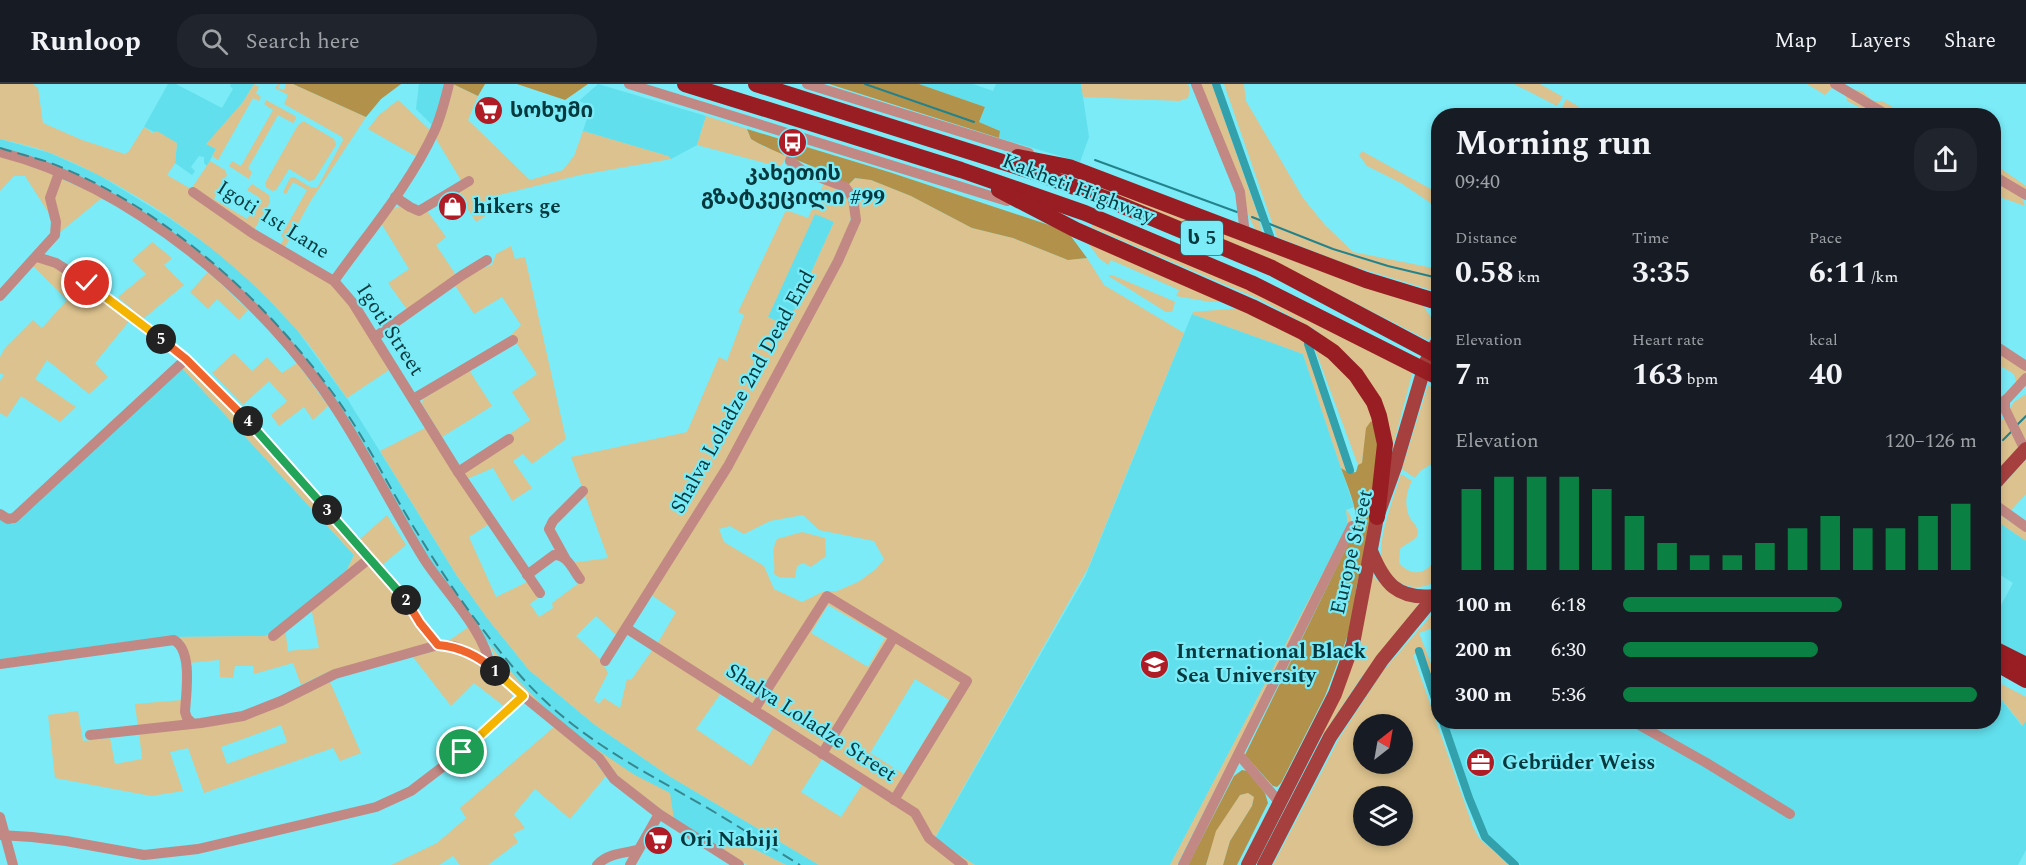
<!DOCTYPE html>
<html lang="en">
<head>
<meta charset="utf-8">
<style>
	body { margin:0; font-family:Spectral,"Noto Sans Georgian",serif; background:#20242c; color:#f1f3f6; height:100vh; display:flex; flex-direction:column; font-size:22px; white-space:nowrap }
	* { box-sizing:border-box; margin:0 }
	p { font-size:20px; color:#9ea1a6 }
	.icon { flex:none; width:33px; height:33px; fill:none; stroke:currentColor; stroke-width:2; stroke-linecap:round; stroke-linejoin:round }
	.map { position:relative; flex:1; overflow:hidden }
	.side { position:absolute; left:1431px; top:24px; width:570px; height:621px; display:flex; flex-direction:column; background:#171b24; border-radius:24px; box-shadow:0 3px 9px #0003 }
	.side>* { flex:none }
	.needle { width:39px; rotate:31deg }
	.fabs { position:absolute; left:1353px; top:630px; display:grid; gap:12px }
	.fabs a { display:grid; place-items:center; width:60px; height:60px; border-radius:50%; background:#171b24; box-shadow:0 3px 9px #0003; font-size:30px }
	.pin { position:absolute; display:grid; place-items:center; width:51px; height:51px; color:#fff; margin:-26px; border:3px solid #fff; border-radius:50%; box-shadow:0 2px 6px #0007 }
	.km { position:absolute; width:30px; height:30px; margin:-15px; border-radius:50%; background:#222; color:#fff; font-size:16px; line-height:30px; text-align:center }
	.round { display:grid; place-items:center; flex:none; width:63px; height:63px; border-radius:24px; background:#20242c }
	.summary { display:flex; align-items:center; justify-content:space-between; height:102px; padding:0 24px }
	h1 { font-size:33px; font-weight:700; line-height:45px }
	.stats { display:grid; grid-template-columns:repeat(3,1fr); gap:9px; height:102px; padding:6px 24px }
	.stats div { display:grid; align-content:center }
	.stats b { font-size:30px; font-weight:700 }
	.stats small { font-size:16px; font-weight:400 }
	.stats p { font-size:16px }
	.chart { height:168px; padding:12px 24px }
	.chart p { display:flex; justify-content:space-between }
	.chart svg { width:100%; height:108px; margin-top:6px; stroke:#0b8043; stroke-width:6 }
	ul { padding:0 24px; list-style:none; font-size:20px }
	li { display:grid; grid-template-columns:96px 72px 1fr; align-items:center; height:45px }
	li i { height:15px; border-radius:8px; background:#0b8043 }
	header { display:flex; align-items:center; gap:36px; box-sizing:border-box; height:84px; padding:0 30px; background:#171b24; border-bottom:2px solid #363941 }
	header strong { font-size:28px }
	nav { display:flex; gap:33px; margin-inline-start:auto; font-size:21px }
	.search { width:420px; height:54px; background:#20242c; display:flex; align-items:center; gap:15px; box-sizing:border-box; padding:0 21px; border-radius:24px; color:#9ea1a6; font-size:22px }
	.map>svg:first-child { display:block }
</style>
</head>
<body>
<header>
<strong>Runloop</strong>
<div class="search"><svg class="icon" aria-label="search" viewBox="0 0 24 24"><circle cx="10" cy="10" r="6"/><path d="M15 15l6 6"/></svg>Search here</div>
<nav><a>Map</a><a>Layers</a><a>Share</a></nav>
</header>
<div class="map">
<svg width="2026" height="781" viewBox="0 0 2026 781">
	<rect width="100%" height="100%" fill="#7aebf7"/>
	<g fill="#61dfec">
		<polygon points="168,0 176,0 222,24 233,5 230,2 231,0 254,0 243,18 207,60 216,65 207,82 204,79 204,73 199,72 191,83 195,87 192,91 175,79 177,59 144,43"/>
		<polygon points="419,0 447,0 433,42 416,25"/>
		<polygon points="598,0 706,32 697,61 671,75 668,72 583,47 591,22 579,17"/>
		<polygon points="919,0 973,0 993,7 996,0 1081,0 1089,53 1080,78 999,54 1000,47 979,38 985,23"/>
		<polygon points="0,55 50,69 99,91 169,134 216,167 259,205 297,246 348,316 457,492 487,534 529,586 595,641 669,692 819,781 786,781 742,759 717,761 674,735 633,690 605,673 551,631 516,594 443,501 299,269 156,140 0,66"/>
		<polygon points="815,129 834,138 787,242 768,233"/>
		<polygon points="1192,230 1303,270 1354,423 1346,426 1348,441 1170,781 975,781 934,756 1085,493"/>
		<polygon points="181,283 354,471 345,490 266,552 171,553 0,575 0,434 7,440 13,440"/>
		<polygon points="1994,435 2026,457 2026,574 1994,556 1994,534 2013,499 1994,487"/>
		<polygon points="1994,606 2022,642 2026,636 2026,766 2018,781 1521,781 1487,750 1477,728 1446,639 1994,638"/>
	</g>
	<g fill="#dcc28e" fill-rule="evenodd">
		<path d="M0 0H33L38 4 43 39 82 56 125 70 129 67 144 43 153 49 157 47 177 59 175 79 167 91 191 105 210 77 225 86 227 91 214 115 247 135 260 114 247 106 252 100 269 111 270 118 254 146 192 106 188 109 252 152 334 202 350 220 389 286 347 314C330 291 314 265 295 244 231 171 143 107 53 70 36 63 17 59 0 55Z"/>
		<polygon points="254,0 259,3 256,9 261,13 259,17 253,14 218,76 212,72 216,65 206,60 243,18"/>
		<polygon points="278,0 280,0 278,4 284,6 286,0 293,0 366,33 310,118 284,165 280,162 284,154 281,152 307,106 293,98 286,110 283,108 290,94 294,93 310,103 317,104 343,56 342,53 284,20 288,11 275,4"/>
		<polygon points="453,0 478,12 468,36 530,96 563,86 574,72 583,47 668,72 671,75 580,91 499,111 501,122 476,138 457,108 462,98 436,55"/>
		<polygon points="1081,0 1188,0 1190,6 1188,14 1179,17 1083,13"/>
		<polygon points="1201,0 1212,0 1260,137 1261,148 1255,145 1250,135"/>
		<polygon points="1224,0 1244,0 1246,17 1303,114 1325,141 1353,168 1438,185 1438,208 1349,181 1277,153"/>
		<polygon points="1514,0 1540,0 1563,13 1557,22"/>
		<polygon points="1807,0 1835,0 1835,1 1825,11"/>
		<polygon points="1845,5 1862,7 1873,17 1882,17 1907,31 1875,31 1847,17"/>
		<polygon points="1566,15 1592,31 1571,31 1561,26"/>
		<polygon points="266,16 295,32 296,35 293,39 278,31 248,84 252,88 249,95 229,82 232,77 241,82 273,26 264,20"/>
		<polygon points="398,16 431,47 417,73 368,45 379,31"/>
		<polygon points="706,32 747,45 751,55 765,63 788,71 780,83 697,61"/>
		<polygon points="305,38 334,55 336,61 314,96 309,97 289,85 276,106 272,107 266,103 265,99 298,41 302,38"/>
		<polygon points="1362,67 1438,109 1438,124 1401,99 1367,82 1359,71"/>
		<polygon points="0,71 55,91 50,131 25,92 14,92 0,107"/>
		<polygon points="1994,80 2026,102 2026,113 2021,112 2025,122 1994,111"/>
		<polygon points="59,94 103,113 59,149 52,117"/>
		<path d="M855 94 871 96 911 112 972 144 1013 154 1068 176 1087 174 1104 201 1184 249 1088 484 934 755 975 781H968L932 754 919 732 896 715 968 596 826 510 754 623 657 560 676 528 650 510 720 400 842 179 859 136 855 113 848 101ZM803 431 819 446 874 457 884 475 876 485 858 498 837 507 822 508 802 518 774 505 764 482 724 458 719 445 730 442 744 450 770 437Z"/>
		<path d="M824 99C830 101 837 103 842 106 861 120 847 147 840 163L727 379 618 553 596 532 576 552 601 576 608 589 594 616 599 620 604 614 620 624 627 595 631 596 653 565 721 609 696 645 751 682 773 644 822 675 801 708 841 733 863 699 913 730 960 781H819L669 692 595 641 529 586 487 534 457 492 380 367 425 344 489 440 469 453 496 513 529 497 539 513 530 520 539 533 553 524 552 519 583 496 571 479 608 474 571 373 687 348 719 273 727 277 744 231 738 228 786 126 808 134ZM815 130 834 138 787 242 768 233Z"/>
		<polygon points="1091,100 1422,220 1438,244 1428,256 1269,175"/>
		<polygon points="400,122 427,127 446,153 436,161 456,191 408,227 388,199 409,185 381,139 393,125"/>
		<polygon points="1094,139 1266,212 1413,286 1392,366 1352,275 1314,245 1261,216 1091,143"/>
		<polygon points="1084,154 1235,218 1211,218 1176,212 1179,206 1111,176 1108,181 1099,174"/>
		<polygon points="152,158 172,174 164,181 184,201 143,235 118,213 146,190 132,176"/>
		<polygon points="511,162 515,175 525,173 566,355 532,380 523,370 513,377 532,404 512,417 493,384 467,395 463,389 508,351 530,336 512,308 537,290 511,251 521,241 502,213 474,230 454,200 483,184 492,181 496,170"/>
		<polygon points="36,176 53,181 130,236 95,279 108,293 89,310 47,276 35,295 76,323 60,338 21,312 7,333 0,329 0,297 4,291 0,289 0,273 5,264 33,236 42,244 67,216 32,181"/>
		<polygon points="208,188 248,226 239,236 217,215 208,225 190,208"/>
		<polygon points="1107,191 1112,191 1171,216 1175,218 1172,228 1166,228"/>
		<polygon points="1241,224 1303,255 1349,389 1341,384 1303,270 1192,230 1193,228"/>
		<polygon points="1994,258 2026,276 2026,301 2018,307 2014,290 1994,278"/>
		<polygon points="1313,260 1360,303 1376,344 1364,361 1362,379 1358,381"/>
		<polygon points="234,269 252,287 267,273 282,289 297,279 328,322 313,336 304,323 279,342 271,331 287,317 269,297 243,321 212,289"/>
		<polygon points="186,281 246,339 363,473 362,477 345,490 354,471 181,283"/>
		<polygon points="469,286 492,322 442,353 422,320 423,315"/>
		<polygon points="1428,301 1438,307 1438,376 1420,387 1415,394 1402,385"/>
		<polygon points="2026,310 2026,359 1999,389 1994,383 1995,347 2014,318"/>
		<polygon points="2026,376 2026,410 2004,434 2026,447 2026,457 1994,435 1994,410"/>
		<path d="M1401 390 1412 397C1406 407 1404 423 1410 434 1413 439 1419 444 1418 450 1416 457 1404 460 1400 465L1399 479C1415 497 1433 487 1438 466V495C1431 502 1418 505 1408 502 1397 499 1385 488 1382 477 1376 459 1395 410 1401 390Z"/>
		<path d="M1346 426C1352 431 1352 435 1349 442L1177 781H1170L1348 441Z"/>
		<polygon points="387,431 406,461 382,481 360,455"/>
		<path d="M802 448 825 454 826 472 811 483 803 479 797 482 795 494 779 493 774 490C776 475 770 469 777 455Z"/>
		<polygon points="369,480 404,517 431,559 330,587 301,601 293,579 254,590 253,582 235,582 233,594 220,593 219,576 189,579 186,563 182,556 171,553 266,552 285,544 288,567 319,564 311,523"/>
		<path d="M1373 491C1386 508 1399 515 1419 520L1360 595 1321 654 1347 589Z"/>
		<path d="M828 516 891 554 822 668 757 625ZM828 521 885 554 868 583 811 549Z"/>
		<path d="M1435 527 1438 542 1419 549 1433 585 1438 583V616L1422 567 1413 571 1473 743 1479 754 1509 781H1273L1340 653 1383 587ZM1364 640H1402V680H1364ZM1364 712H1402V752H1364Z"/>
		<polygon points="470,542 485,573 447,558"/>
		<path d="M894 557 963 599 894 712 825 669ZM915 595 949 616 904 690 870 669Z"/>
		<polygon points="490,561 516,594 551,631 500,586"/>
		<path d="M438 566C464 566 497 589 512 610L511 615 505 623 474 599 451 622 413 573Z"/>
		<polygon points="1994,596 2026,613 2026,636 2023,642 1994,606"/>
		<path d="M330 598 361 669 340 677 333 664 204 709 188 664 170 668 183 707 151 712 55 694 48 631 78 627 83 657 110 654 115 680 142 675 139 648 218 640ZM281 641 287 658 227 680 221 663Z"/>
		<polygon points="182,616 183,638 138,643 135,620"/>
		<polygon points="554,643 592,674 606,692 570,735 535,705 514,730 525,744 513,750 518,758 488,781 460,781 453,772 439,781 391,781 437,759 466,734 460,724"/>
		<polygon points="576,651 633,690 670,709 674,735 621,695 612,684"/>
		<polygon points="1248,709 1254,713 1252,722 1230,757 1223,781 1206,781 1215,747 1240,711"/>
		<polygon points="742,759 786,781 747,781 717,761"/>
	</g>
	<g fill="#b2914a">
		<polygon points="293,0 401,0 381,15 366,33"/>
		<polygon points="453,0 485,0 478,12"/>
		<polygon points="517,0 588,0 565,16"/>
		<polygon points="829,0 919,0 985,23 979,38 1000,47 999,54"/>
		<path d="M747 45 889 88 1067 147 1087 174 1068 176 1013 154 972 144 911 112 871 96 855 94 848 101C819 81 781 73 751 55Z"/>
		<path d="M1371 337 1376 344 1378 364 1369 450 1357 500 1351 543 1325 612 1281 699 1277 703 1273 702 1245 671 1356 444C1358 424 1347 402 1341 384L1349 389 1356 388 1358 381 1362 379 1366 344Z"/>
		<polygon points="1242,686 1247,687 1265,709 1268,719 1237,781 1223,781 1230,757 1252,722 1254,713 1248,709 1240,711 1216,747 1206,781 1188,781 1234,692"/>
	</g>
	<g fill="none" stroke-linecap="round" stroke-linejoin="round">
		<g stroke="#24828b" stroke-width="2">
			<polyline points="865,0 974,38"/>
			<polyline points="1095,76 1237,128"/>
			<polyline points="1252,133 1333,165 1388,182 1438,194"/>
			<polyline points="2018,340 2026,332"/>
			<polyline points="2003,356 2012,347"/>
		</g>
		<g stroke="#32a1ac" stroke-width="8">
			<polyline points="1216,0 1270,152"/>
			<polyline points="1308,260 1350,386"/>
			<polyline points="1419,567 1438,624"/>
			<polyline points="1443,638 1469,714 1485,753 1515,781"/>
		</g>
		<g stroke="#c28884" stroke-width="10">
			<polyline points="629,0 1007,117"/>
			<polyline points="807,0 1029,69"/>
			<polyline points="1196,0 1240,108 1245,150"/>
			<polyline points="1835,0 1889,32"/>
			<path d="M0 68C130 101 265 214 337 326 368 374 394 426 424 475 443 505 486 548 490 583"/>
			<polyline points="1994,92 2026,111"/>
			<polyline points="193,108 252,149 334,197 353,219 458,388 540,509"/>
			<polyline points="395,113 410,123 419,127 469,97"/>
			<polyline points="37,173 56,179 87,199 186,275 250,339 406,515 420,539 438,561"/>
			<path d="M334 197C368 149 409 102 434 48 441 33 445 16 449 0"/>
			<polyline points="0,212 55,151 56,138 50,114 59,89"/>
			<polyline points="375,253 461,192 487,176"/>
			<polyline points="1994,261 2026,282"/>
			<polyline points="413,315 513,256"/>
			<polyline points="2005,316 2005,325 2025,366"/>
			<polyline points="1994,329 2026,294"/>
			<polyline points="458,388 509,355"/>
			<polyline points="1994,420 2026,443"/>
			<polyline points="0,430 8,435 14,434 186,275"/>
			<polyline points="565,474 549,445 553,437 583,407"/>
			<path d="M527 491 554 471C567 470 573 486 580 495"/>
			<polyline points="626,544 915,729 929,754 963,781"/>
			<polyline points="273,552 370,474"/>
			<polyline points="605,577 728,382 838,177 856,136 853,114 845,103 803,87 790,77 800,53"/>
			<path d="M0 580 174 556C193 567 186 609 185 628L187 634 192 639"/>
			<polyline points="754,626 827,512 967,597 894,716"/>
			<polyline points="1634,638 1705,678 1790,730"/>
			<polyline points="90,651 201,639 243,632 281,617 335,590 438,561 454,562 466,567 490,583 523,612 599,674 614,695 659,730 739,781"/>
			<polyline points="822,670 894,553"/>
			<polyline points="1239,671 1280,719"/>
			<polyline points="0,733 13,781"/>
			<polyline points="0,751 32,753 66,757 144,771 198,765 376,723 411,707 462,668 523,612"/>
			<path d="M597 781C607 770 623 769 638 766"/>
			<polyline points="630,781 659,730"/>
			<polyline points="1183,781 1352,442"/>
		</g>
		<g stroke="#a5403e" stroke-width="14">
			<polyline points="1994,400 2026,365"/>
			<path d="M1371 467C1384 499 1397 516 1435 512"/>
			<polyline points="1248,781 1335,610 1353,560 1377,433 1395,383 1426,278 1438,257"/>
			<polyline points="1264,781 1330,653 1382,576 1438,508"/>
		</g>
		<g stroke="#981e23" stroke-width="16">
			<polyline points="685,0 961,86 1085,129 1251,199 1438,293"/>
			<polyline points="756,0 1034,88 1104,114 1272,184 1438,272"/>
			<polyline points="1018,73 1069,83 1366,196 1438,218"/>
			<polyline points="999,106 1076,146 1252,223 1303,248 1333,268 1356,291 1374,318 1379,332 1385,360 1377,433"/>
			<polyline points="1994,565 2026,581"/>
			<polyline points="1994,578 2026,596"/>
		</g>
		<path stroke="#378790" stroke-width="2" stroke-dasharray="12 6" stroke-linecap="butt" d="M0 64C16 69 32 73 48 78 167 123 278 226 348 331 373 369 393 411 418 450 447 498 481 546 518 589 572 651 636 683 706 723 738 742 769 762 800 781"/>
	</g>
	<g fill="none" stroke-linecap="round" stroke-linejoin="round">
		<defs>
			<polyline id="split-1" points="462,668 523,612 495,587"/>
			<path id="split-2" d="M406 516 420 539 438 561C460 563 479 572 495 587"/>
			<polyline id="split-3" points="327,426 406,516"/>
			<polyline id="split-4" points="248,337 327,426"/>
			<polyline id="split-5" points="161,255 186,275 248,337"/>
			<polyline id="split-6" points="87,199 161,255"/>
		</defs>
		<use href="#split-1" stroke="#fff" stroke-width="12"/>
		<use href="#split-2" stroke="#fff" stroke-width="12"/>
		<use href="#split-3" stroke="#fff" stroke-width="12"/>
		<use href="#split-4" stroke="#fff" stroke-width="12"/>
		<use href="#split-5" stroke="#fff" stroke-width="12"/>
		<use href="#split-6" stroke="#fff" stroke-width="12"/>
		<use href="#split-1" stroke="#f5b400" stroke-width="8"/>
		<use href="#split-2" stroke="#f0652b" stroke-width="8"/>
		<use href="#split-3" stroke="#22a559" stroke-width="8"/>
		<use href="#split-4" stroke="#22a559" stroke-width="8"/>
		<use href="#split-5" stroke="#f0652b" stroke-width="8"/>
		<use href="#split-6" stroke="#f5b400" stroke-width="8"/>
	</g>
	<defs>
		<symbol id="supermarket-disc" viewBox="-11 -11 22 22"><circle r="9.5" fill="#af1c26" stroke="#7aebf7"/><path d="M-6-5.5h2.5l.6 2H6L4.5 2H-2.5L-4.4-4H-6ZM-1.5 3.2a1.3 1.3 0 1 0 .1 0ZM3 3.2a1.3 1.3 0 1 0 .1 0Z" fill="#fff"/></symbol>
		<symbol id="bus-disc" viewBox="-11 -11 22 22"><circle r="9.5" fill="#af1c26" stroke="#7aebf7"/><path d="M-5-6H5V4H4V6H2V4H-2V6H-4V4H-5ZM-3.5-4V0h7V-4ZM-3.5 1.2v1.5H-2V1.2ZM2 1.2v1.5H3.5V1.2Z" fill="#fff"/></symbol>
		<symbol id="shop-disc" viewBox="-11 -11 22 22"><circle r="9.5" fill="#af1c26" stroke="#7aebf7"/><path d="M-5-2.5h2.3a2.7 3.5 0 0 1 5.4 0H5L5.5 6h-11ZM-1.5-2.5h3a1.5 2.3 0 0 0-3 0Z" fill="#fff"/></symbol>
		<symbol id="university-disc" viewBox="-11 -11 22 22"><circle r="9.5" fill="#af1c26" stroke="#7aebf7"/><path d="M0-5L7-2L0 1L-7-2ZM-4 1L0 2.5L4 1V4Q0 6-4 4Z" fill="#fff"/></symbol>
		<symbol id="office-disc" viewBox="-11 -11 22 22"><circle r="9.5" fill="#af1c26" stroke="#7aebf7"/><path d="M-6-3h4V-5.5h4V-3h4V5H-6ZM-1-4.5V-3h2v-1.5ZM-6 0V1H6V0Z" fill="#fff"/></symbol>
	</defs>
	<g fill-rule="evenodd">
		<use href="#supermarket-disc" x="472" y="10" width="33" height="33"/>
		<use href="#bus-disc" x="776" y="42" width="33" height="33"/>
		<use href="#shop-disc" x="436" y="106" width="33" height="33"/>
		<use href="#university-disc" x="1138" y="564" width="33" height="33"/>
		<use href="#office-disc" x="1464" y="662" width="33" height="33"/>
		<use href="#supermarket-disc" x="642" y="740" width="33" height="33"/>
	</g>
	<g text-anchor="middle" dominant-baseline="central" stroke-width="4.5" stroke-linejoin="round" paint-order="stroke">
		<rect fill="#7aebf7" stroke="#276e76" stroke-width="1.5" x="1181" y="137" width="42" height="34" rx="4.5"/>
		<g font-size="20" font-weight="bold" fill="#03393e">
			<text x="1202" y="154">ს 5</text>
		</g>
		<g font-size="21" font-weight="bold" fill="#03393e" stroke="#7aebf7" text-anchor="start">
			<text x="510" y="27">სოხუმი</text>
			<text x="793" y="90" text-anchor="middle">კახეთის<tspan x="793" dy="24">გზატკეცილი #99</tspan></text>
			<text x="473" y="123">hikers ge</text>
			<text x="1176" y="568">International Black<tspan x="1176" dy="24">Sea University</tspan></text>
			<text x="1502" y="679">Gebrüder Weiss</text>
			<text x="680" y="756">Ori Nabiji</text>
		</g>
		<g font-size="21" fill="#03393e" stroke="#7aebf7">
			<text transform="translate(1078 105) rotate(21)">Kakheti Highway</text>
			<text transform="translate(273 136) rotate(32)">Igoti 1st Lane</text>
			<text transform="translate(390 246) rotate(57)">Igoti Street</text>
			<text transform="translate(743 308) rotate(-61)">Shalva Loladze 2nd Dead End</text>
			<text transform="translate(1352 468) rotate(-77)">Europe Street</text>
			<text transform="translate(811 639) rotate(33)">Shalva Loladze Street</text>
		</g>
	</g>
</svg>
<div class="fabs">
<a><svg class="needle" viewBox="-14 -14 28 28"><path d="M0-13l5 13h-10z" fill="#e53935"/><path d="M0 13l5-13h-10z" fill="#9ea1a6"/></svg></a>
<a><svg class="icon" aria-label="layers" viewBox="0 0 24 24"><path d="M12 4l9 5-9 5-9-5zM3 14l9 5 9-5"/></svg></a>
</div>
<div class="pin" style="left:462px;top:668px;background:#1e9e55"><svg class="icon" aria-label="arrive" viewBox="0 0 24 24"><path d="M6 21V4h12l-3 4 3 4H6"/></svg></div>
<div class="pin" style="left:87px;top:199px;background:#d93025"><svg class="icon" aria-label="check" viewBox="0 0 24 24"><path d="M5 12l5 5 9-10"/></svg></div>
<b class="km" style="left:495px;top:587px">1</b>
<b class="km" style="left:406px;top:516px">2</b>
<b class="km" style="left:327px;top:426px">3</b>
<b class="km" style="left:248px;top:337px">4</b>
<b class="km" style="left:161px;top:255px">5</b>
<section class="side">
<div class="summary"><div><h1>Morning run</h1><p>09:40</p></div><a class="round"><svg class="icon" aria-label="share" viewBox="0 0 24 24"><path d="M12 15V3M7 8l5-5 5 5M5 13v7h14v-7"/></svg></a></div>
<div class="stats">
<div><p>Distance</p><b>0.58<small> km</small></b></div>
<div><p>Time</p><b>3:35</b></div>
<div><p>Pace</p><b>6:11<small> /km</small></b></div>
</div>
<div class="stats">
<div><p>Elevation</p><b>7<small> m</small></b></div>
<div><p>Heart rate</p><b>163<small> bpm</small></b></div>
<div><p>kcal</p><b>40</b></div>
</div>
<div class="chart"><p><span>Elevation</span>120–126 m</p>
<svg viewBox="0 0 160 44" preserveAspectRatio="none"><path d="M5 44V11M15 44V6M25 44V6M35 44V6M45 44V11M55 44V22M65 44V33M75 44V38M85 44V38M95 44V33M105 44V27M115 44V22M125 44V27M135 44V27M145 44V22M155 44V17"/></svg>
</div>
<ul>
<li><b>100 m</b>6:18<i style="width:62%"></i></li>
<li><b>200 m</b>6:30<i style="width:55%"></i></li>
<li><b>300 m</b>5:36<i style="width:100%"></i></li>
</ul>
</section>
</div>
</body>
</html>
